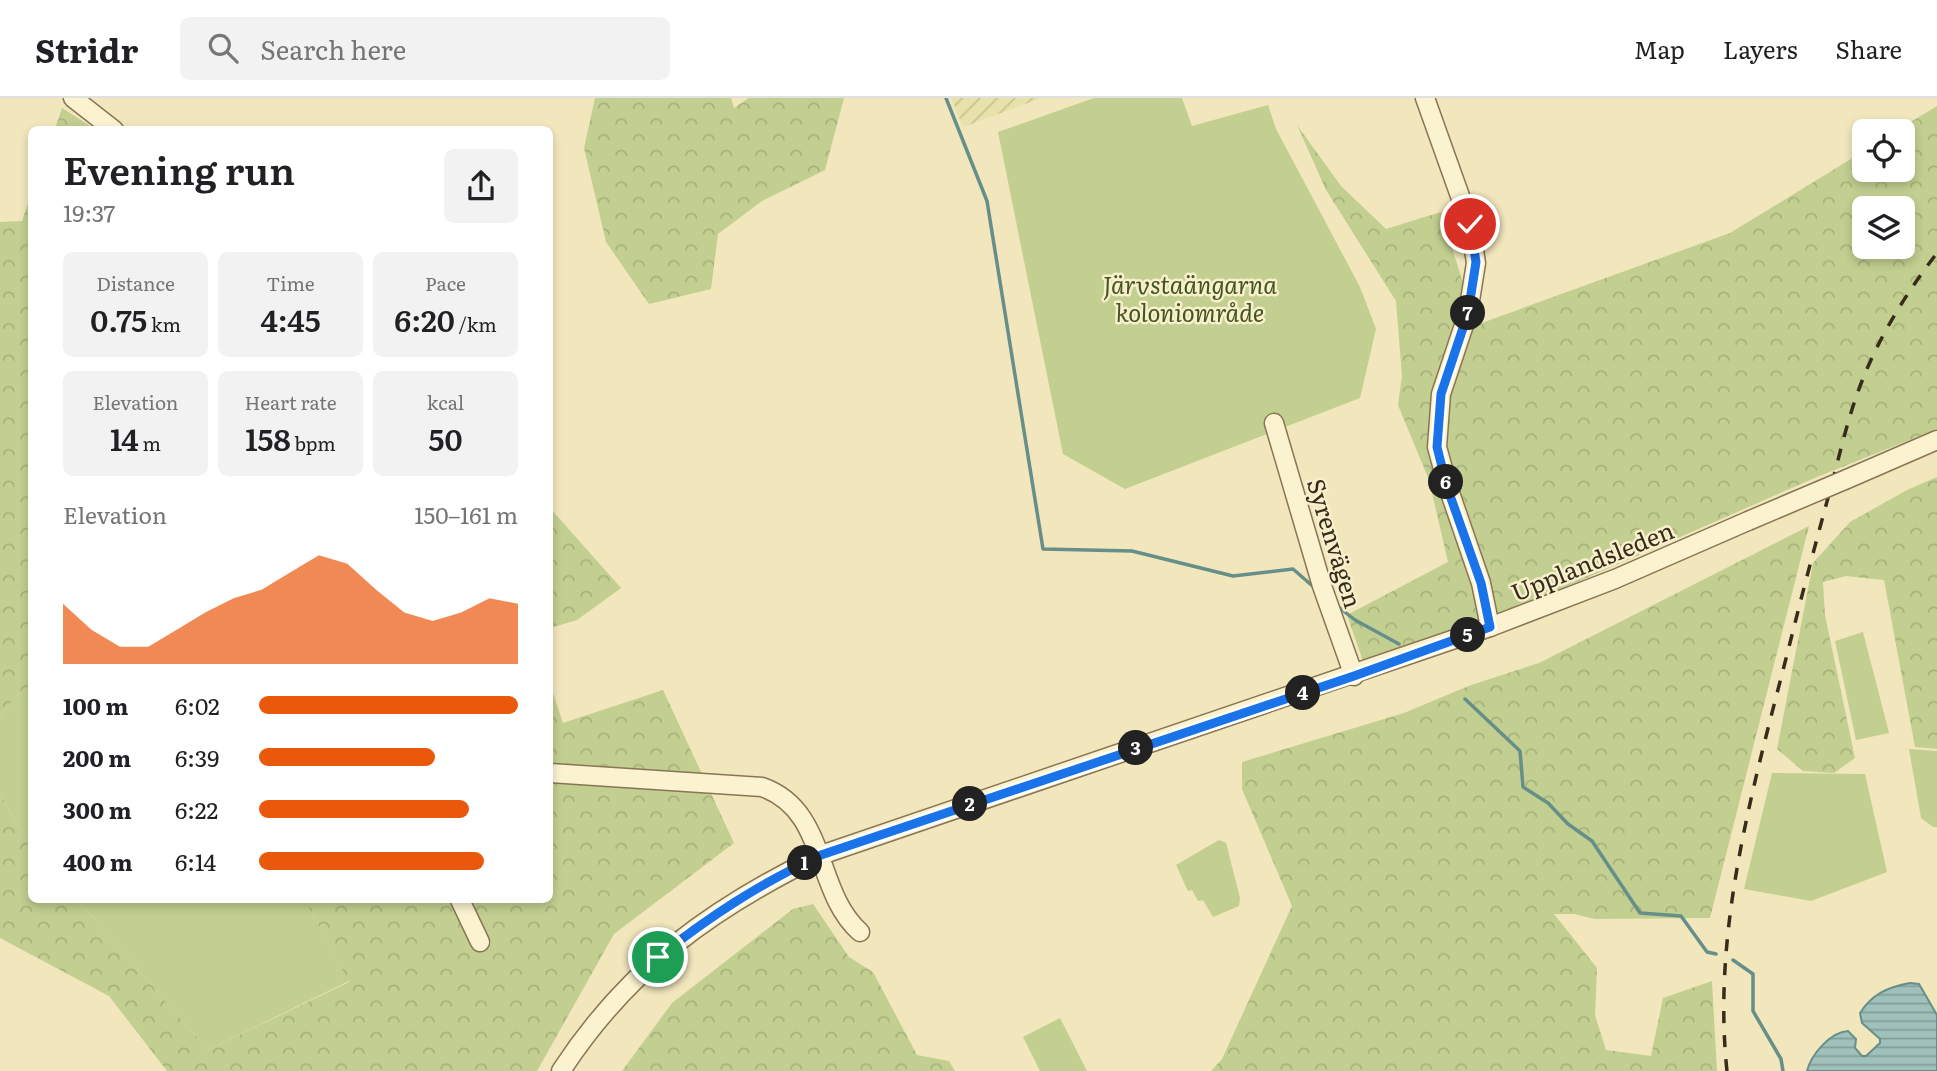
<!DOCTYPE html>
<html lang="en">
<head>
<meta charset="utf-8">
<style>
	body { margin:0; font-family:Literata,serif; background:#f2f2f2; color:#202124; height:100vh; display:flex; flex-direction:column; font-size:26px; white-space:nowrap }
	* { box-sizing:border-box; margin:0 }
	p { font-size:23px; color:#757577 }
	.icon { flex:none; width:38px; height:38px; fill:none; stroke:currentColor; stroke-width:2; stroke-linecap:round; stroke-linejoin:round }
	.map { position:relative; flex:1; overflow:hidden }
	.side { position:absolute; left:28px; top:28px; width:525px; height:777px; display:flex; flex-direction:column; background:#fff; border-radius:10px; box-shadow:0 4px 10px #0003 }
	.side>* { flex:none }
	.tools { position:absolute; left:1852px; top:21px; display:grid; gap:14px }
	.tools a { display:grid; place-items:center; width:63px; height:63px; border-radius:10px; background:#fff; box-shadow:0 4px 10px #0003; font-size:35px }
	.pin { position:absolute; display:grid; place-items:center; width:60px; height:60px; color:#fff; margin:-30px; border:4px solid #fff; border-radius:50%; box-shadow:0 2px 7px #0007 }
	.km { position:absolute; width:35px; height:35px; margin:-18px; border-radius:50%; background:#222; color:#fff; font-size:19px; line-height:35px; text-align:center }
	.round { display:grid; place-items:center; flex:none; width:74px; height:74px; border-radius:10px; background:#f2f2f2 }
	.head { display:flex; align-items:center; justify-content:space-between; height:119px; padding:0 35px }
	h1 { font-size:38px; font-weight:600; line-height:52px }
	.metrics { display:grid; grid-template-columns:repeat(3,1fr); gap:10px; height:119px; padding:7px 35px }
	.metrics div { display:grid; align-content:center; border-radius:10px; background:#f2f2f2; text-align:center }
	.metrics b { font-size:30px; font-weight:600 }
	.metrics small { font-size:19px; font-weight:400 }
	.metrics p { font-size:19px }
	.chart { height:196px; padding:14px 35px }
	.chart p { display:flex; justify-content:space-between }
	.chart svg { width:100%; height:126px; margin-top:7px; fill:#ea580c; opacity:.7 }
	ul { padding:0 35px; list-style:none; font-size:23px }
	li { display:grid; grid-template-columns:112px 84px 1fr; align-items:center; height:52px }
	li i { height:18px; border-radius:9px; background:#ea580c }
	header { display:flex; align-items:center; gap:42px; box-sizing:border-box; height:98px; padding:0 35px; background:#fff; border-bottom:2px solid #e0e0e0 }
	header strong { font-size:33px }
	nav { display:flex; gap:38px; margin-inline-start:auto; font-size:24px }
	.search { width:490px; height:63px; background:#f2f2f2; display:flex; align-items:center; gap:18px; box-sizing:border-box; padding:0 24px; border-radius:10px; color:#757577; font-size:26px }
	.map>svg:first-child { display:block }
</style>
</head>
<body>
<header>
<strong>Stridr</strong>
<div class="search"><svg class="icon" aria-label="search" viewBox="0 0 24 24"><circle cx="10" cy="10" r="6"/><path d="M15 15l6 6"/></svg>Search here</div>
<nav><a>Map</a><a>Layers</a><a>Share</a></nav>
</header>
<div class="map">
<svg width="1937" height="973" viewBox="0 0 1937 973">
	<defs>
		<pattern id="farmland-furrows" width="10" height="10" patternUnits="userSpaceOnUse" patternTransform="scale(1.75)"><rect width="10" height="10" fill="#e7e2a9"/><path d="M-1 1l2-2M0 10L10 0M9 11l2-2" fill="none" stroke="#c7c291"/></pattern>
		<pattern id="forest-crowns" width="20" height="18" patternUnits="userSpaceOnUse" patternTransform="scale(1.75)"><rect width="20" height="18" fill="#c2cf90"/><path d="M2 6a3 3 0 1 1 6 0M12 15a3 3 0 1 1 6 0" fill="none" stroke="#a7b27c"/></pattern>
		<pattern id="water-rules" width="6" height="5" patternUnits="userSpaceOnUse" patternTransform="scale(1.75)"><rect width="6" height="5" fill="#a0c1bb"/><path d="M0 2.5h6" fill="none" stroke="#839d97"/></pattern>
	</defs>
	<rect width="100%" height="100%" fill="#f1e6bc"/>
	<polygon fill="url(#farmland-furrows)" points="951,0 1042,0 963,29"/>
	<g fill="#c2cf90">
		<polygon points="1094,0 1182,0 1192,28 1268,7 1276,31 1360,189 1376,231 1360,300 1125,391 1063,356 998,34"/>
		<polygon points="1863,534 1889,635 1856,642 1835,543"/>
		<polygon points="31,589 31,751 0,695 0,619 19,594"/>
		<polygon points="1909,651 1937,653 1937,729 1933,729 1921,720"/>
		<polygon points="1772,675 1865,676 1887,774 1811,803 1744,791"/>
		<polygon points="1219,742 1226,745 1240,800 1239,808 1213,819 1203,802 1198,803 1192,792 1188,793 1176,767"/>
		<polygon points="78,802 305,802 349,883 208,952"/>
		<polygon points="1060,920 1087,973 1040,973 1023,939"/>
	</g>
	<g fill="url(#forest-crowns)" fill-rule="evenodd">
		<polygon points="595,0 731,0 734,10 749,0 844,0 825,72 762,103 718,136 711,191 649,206 606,144 584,50"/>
		<path d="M1937 8V331L1817 379 1525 507 1363 563 1347 517 1448 464 1429 382 1398 307 1402 278 1396 203 1326 92 1297 27 1341 88 1386 131 1441 114 1476 227 1730 135 1864 53V72H1902V33H1896ZM1864 110H1902V149H1864Z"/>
		<polygon points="62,10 95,31 55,31"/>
		<polygon points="31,97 31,589 19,594 0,619 0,124 22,123"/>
		<polygon points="1937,379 1937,651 1915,649 1884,482 1846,478 1823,484 1825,517 1855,660 1834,675 1803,673 1777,651 1813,465 1850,424 1907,392"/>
		<polygon points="550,410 621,490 577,522 550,530"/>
		<polygon points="1809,428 1710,820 1595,821 1574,816 1554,816 1597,870 1595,917 1606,952 1651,958 1663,900 1712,883 1717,973 1211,973 1222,961 1292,808 1242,691 1242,664 1404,615 1471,587 1539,565"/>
		<polygon points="550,586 563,625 663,592 734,745 614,836 537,973 167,973 109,898 0,840 0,695 31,751 32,802 78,802 208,952 349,884 305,802 550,802"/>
		<polygon points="813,806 849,859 873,874 917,957 949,963 955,973 622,973 672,905 793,811"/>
	</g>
	<path fill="url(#water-rules)" stroke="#678f89" stroke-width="2" d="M1910 885 1919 886 1937 917V973H1807C1811 957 1830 934 1848 933L1856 941 1855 950 1862 958H1866L1880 945V941L1862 925 1860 915C1872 896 1888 889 1910 885Z"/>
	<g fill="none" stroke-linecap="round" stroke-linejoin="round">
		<g stroke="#678f89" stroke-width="3.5">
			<polyline points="946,0 987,103 1043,451 1132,453 1233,478 1293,471 1316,491"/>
			<polyline points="1336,507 1355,522 1399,546"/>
			<polyline points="1465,601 1520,653 1523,689 1548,705 1568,726 1592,743 1640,815 1681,818 1707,854 1716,856"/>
			<polyline points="1733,862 1753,876 1753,913 1781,961 1783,973"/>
		</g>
		<defs>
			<g id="minor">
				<polyline points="73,0 114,32"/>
				<polyline points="1425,0 1470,126 1476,165 1468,215 1441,296 1437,349 1448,389 1481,485 1490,529"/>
				<polyline points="1274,325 1322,488 1354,578"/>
				<polyline points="1847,381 1937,342"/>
				<path d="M550 675 762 689C828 712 814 793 860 834"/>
				<polyline points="460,802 480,844"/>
				<path d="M561 973C628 870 712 810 821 757L1490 529 1615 481 1748 423"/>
			</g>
		</defs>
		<use href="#minor" stroke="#897555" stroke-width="21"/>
		<use href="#minor" stroke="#fbf2d0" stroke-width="18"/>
		<path stroke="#372b1a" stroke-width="3.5" stroke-dasharray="12 12" stroke-linecap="butt" d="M1727 973C1711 823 1758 673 1794 529 1806 481 1819 433 1832 385 1841 351 1849 316 1862 283 1880 237 1907 194 1937 155"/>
		<defs>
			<polyline id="minor-bridge" points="1748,423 1847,381"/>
		</defs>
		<use href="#minor-bridge" stroke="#897555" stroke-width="21" stroke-linecap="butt"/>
		<use href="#minor-bridge" stroke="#fbf2d0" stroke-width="18"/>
	</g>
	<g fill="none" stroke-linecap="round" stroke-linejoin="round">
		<defs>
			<path id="route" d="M658 859C713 816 758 787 821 757L1354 578 1490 529 1481 485 1447 389 1437 349 1441 296 1468 215 1476 164 1470 126"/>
		</defs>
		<use href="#route" stroke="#fff" stroke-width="14"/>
		<use href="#route" stroke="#1a73e8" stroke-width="9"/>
	</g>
	<g text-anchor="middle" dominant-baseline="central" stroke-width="5" stroke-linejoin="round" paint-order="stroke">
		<g font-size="24" font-style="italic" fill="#435520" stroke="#f8efcc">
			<text x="1190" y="185">Järvstaängarna<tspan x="1190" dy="28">koloniområde</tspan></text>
		</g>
		<g font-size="24" fill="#372b1a" stroke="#f8efcc">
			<text transform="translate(1336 445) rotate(73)">Syrenvägen</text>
			<text transform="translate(1592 462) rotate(-22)">Upplandsleden</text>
		</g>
	</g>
</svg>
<div class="tools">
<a><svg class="icon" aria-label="locate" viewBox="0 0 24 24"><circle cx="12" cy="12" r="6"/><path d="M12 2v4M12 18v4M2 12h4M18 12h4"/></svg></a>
<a><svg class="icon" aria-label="layers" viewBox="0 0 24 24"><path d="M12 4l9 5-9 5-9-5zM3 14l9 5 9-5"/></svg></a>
</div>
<div class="pin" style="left:658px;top:859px;background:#1e9e55"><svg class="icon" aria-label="arrive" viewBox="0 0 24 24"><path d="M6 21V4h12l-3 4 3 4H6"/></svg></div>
<div class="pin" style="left:1470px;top:126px;background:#d93025"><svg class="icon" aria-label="check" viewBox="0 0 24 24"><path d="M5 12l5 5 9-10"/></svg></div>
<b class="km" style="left:805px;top:765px">1</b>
<b class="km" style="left:970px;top:706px">2</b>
<b class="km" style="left:1136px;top:650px">3</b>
<b class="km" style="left:1303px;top:595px">4</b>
<b class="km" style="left:1468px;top:537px">5</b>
<b class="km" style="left:1446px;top:384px">6</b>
<b class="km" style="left:1468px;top:215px">7</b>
<section class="side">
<div class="head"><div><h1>Evening run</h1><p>19:37</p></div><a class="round"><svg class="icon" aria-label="share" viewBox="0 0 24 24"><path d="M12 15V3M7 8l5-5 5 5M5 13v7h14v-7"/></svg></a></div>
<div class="metrics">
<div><p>Distance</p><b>0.75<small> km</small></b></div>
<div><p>Time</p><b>4:45</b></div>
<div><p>Pace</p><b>6:20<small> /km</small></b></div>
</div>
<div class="metrics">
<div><p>Elevation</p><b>14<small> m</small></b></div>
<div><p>Heart rate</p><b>158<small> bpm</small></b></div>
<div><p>kcal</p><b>50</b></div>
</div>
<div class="chart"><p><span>Elevation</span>150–161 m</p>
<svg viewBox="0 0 160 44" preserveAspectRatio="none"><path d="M0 44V23L10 32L20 38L30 38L40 32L50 26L60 21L70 18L80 12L90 6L100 9L110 18L120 26L130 29L140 26L150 21L160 23V44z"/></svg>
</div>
<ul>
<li><b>100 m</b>6:02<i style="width:100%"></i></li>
<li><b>200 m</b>6:39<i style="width:68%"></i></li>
<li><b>300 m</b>6:22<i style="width:81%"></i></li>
<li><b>400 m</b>6:14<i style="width:87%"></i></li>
</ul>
</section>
</div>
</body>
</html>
